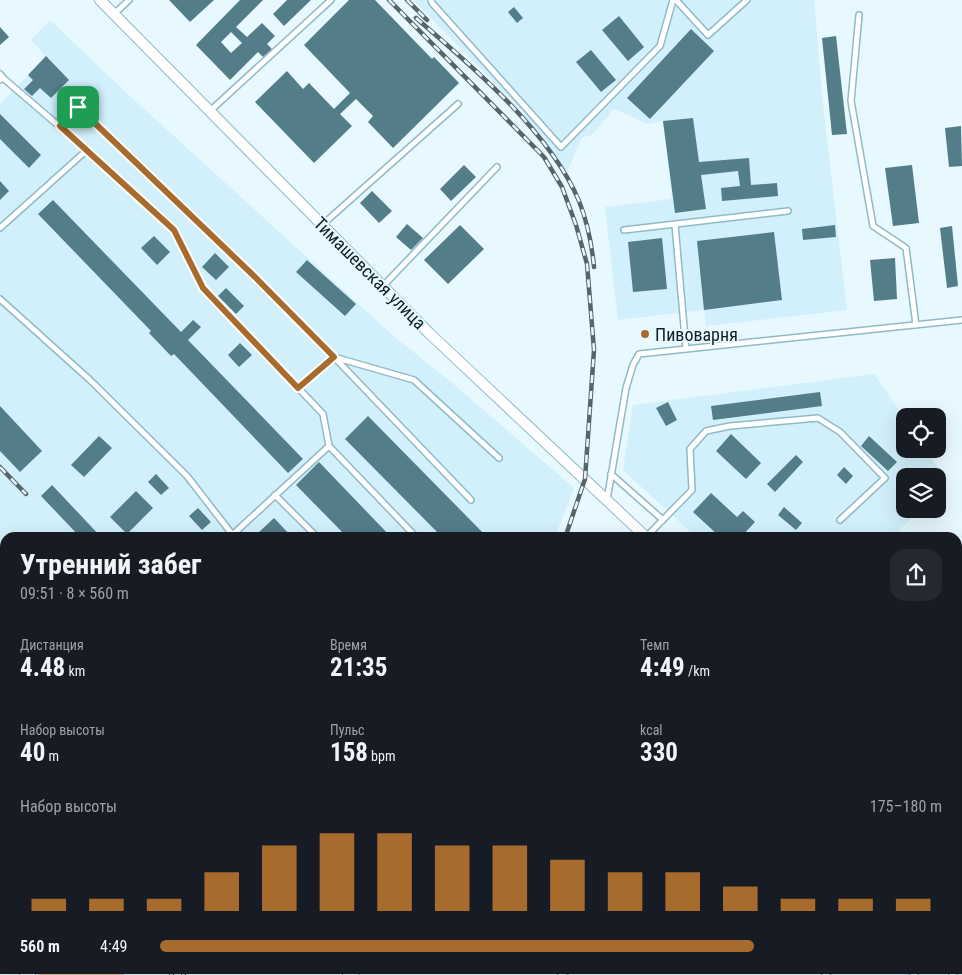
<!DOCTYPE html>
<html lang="ru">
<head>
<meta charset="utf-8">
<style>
	body { margin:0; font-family:"Roboto Condensed",sans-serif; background:#242831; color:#f1f3f6; height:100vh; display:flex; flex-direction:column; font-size:19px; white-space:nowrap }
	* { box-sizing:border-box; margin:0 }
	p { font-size:16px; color:#9ea1a6 }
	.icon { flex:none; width:28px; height:28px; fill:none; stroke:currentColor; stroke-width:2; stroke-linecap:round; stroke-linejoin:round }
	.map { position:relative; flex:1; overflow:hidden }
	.side { position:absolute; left:0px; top:532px; width:962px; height:442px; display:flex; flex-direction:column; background:#171b24; border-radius:15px 15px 0 0; box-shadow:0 5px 20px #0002 }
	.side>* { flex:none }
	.controls { position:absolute; left:896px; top:408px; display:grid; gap:10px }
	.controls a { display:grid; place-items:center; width:50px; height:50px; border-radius:10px; background:#171b24; box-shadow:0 5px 20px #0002; font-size:25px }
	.pin { position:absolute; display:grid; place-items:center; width:42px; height:42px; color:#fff; margin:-21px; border-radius:10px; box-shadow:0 2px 8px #0006 }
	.round { display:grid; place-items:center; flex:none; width:52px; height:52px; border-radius:15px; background:#242831 }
	.headline { display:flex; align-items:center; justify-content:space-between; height:85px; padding:0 20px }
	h1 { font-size:28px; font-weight:700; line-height:38px }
	.stats { display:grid; grid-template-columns:repeat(3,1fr); gap:8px; height:85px; padding:5px 20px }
	.stats div { display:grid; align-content:center }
	.stats b { font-size:25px; font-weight:700 }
	.stats small { font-size:14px; font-weight:400 }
	.stats p { font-size:14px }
	.chart { height:140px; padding:10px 20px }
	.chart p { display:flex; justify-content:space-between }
	.chart svg { width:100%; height:90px; margin-top:5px; stroke:#a76b2d; stroke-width:6 }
	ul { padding:0 20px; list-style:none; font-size:16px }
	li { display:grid; grid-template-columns:80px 60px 1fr; align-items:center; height:38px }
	li i { height:12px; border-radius:6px; background:#a76b2d }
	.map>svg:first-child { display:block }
</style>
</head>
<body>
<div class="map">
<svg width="962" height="975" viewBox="0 0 962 975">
	<rect width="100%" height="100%" fill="#e7f8fe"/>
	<g fill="#d1f0fb">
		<polygon points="413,0 814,0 822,96 847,310 706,326 704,310 618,320 605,207 672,199 663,121 648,124 614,109 591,136 582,137 567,172 541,134 539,135 523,116 525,114"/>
		<polygon points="50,20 120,87 397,339 451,382 574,488 555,537 5,538 5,612 0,605 0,104 46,57 31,40"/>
		<polygon points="874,374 905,419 905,449 925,449 947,480 938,490 938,476 905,476 905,509 920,509 893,537 697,538 623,470 633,405"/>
	</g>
	<polygon fill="#dcc6b2" points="36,970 121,970 124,975 38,975"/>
	<g fill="#547d8a" fill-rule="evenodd">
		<polygon points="169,0 214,0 190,22"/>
		<path d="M240 0H263L236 27 247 37 262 23 275 36 267 44 272 49 263 57 258 52 230 80 196 45ZM231 32 242 43 231 53 221 42Z"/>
		<polygon points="287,0 311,0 284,26 273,14"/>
		<polygon points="349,0 375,0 432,59 434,57 459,83 393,148 368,122 373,116 356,99 340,114 352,126 314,163 255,102 287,71 303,89 309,83 334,109 350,93 304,45"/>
		<polygon points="514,7 523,18 517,23 508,12"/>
		<polygon points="619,16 644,47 628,61 602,30"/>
		<polygon points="0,27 9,37 0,45"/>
		<polygon points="691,29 714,51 650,119 627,98"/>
		<polygon points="836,36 847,134 832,135 822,38"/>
		<polygon points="591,50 616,80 601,92 576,62"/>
		<polygon points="46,56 69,80 51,98 40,88 32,96 24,89 33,80 28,75"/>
		<polygon points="0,114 41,155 29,168 0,139"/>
		<polygon points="693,118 699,162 749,158 751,185 777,183 778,196 722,201 721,188 740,186 738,171 701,175 706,209 675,213 663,121"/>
		<polygon points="961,126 962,166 949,167 945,128"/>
		<polygon points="464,165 476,177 451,201 440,189"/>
		<polygon points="912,165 919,223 893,226 885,168"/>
		<polygon points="0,181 9,191 0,200"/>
		<polygon points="372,191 392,211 379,223 360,203"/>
		<polygon points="53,200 181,332 193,320 201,327 188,340 303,459 288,473 174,354 171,356 149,333 151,331 38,214"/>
		<polygon points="407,224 423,238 411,250 396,237"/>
		<polygon points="460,225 484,249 448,284 424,260"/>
		<polygon points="835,225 836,237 803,240 802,229"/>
		<polygon points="952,226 958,286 947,288 940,228"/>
		<polygon points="774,232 782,300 704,310 697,241"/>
		<polygon points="154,236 170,252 157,265 141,248"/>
		<polygon points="662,238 667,289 633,292 628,242"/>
		<polygon points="215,253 229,267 216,280 202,267"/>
		<polygon points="895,258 897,299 874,301 870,260"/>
		<polygon points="307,260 356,304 345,316 296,272"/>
		<polygon points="226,288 244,306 236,314 218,296"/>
		<polygon points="240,343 252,355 239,367 228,355"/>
		<polygon points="820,392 822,406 713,420 711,406"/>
		<polygon points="668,402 677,420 666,426 656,408"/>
		<polygon points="0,406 42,451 20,472 0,451"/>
		<polygon points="368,416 488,538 443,538 345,439"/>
		<polygon points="731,434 761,463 746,479 716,451"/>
		<polygon points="99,436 112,448 84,477 71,465"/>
		<polygon points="869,436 897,462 888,471 861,446"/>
		<polygon points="796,455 803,462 775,492 767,484"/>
		<polygon points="319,462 392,538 348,538 296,485"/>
		<polygon points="844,467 853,476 846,484 837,475"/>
		<polygon points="156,474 169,488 161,495 148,482"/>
		<polygon points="52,485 102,538 81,538 41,496"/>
		<polygon points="136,491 153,508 127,534 110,517"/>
		<polygon points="711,493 737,517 743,511 755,522 740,538 729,538 723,532 719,536 693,512"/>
		<polygon points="784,507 802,523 796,530 778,515"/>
		<polygon points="198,508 211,522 202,530 189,516"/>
		<polygon points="274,518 293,538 263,538 258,533"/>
	</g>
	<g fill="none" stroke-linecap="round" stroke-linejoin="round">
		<defs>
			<g id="lane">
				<polyline points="431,0 432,3 561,147 660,46 673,0"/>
				<polyline points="676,0 708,35 747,0"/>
				<polyline points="114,14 129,0"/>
				<polyline points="859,15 851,101 873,226 906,248 916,325"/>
				<polyline points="0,74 3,78 0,80"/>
				<polyline points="3,78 87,150 174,229 203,288 323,414 329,446 417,538"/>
				<polyline points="210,111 331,0"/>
				<polyline points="60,127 78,107 255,277 334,357 414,380 499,458"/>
				<polyline points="322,225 458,104"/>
				<polyline points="675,225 686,349"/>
				<polyline points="0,228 87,150"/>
				<polyline points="624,230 788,211"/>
				<polyline points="383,286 497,167"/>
				<polyline points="0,299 90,380 187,476 235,538"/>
				<polyline points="299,388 334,357 471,500"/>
				<polyline points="611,474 663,520"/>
				<polyline points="275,495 318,538"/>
				<polyline points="607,500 626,388 633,365 639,354 962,320"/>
				<polyline points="646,537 692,490 690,449 706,431 730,426 818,418 840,432 885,478 840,520"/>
				<polyline points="229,538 329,446"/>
				<polyline points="0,561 5,566"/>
				<polyline points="958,693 962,686"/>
				<polyline points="909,970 915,975"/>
				<polyline points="561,975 568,970"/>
				<polyline points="825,975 831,970"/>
				<polyline points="952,975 957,970"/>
			</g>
			<g id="street">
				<polyline points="100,0 430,334 647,538"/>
				<polyline points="958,837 962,842"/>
				<polyline points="348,975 356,970"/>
			</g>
			<g id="secondary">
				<polyline points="0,916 5,927"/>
				<polyline points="26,970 28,975"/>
			</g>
		</defs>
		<use href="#lane" stroke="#8fbac8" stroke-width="8"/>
		<use href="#street" stroke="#8fbac8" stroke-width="12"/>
		<use href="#secondary" stroke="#8fbac8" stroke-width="16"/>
		<use href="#lane" stroke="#fff" stroke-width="5"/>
		<use href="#street" stroke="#fff" stroke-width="10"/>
		<use href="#secondary" stroke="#fff" stroke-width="14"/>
		<defs>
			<g id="rail">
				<polyline points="389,0 544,157 562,187 576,225 587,264 594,350 585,479 565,538"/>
				<polyline points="407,0 427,20"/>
				<path d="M416 18C472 66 550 132 579 201 587 221 592 246 594 267"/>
				<polyline points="0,467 26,494"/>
				<polyline points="0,683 5,688"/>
				<polyline points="0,698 5,706"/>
				<polyline points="0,717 5,724"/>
				<polyline points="169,970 172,975"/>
				<polyline points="181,970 184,975"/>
			</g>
		</defs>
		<use href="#rail" stroke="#55656b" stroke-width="4.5"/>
		<use href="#rail" stroke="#e7f8fe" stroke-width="2.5" stroke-dasharray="8" stroke-linecap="butt"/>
	</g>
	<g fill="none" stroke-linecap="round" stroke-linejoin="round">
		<defs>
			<polygon id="route" points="78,107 255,277 334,357 298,388 203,288 174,230 60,126"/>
		</defs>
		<use href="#route" stroke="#fff" stroke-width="10"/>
		<use href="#route" stroke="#a76b2d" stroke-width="6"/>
	</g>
	<circle fill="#a76b2d" stroke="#e7f8fe" stroke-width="2" cx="645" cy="334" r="5"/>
	<g text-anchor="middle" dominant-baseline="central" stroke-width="4" stroke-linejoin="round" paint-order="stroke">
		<g font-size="18" fill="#0f1f25" stroke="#e7f8fe">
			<text transform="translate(370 273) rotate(45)">Тимашевская улица</text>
		</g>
		<g font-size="18" fill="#0f1f25" stroke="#e7f8fe" text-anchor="start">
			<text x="655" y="334">Пивоварня</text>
		</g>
	</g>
</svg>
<div class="controls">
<a><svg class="icon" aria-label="locate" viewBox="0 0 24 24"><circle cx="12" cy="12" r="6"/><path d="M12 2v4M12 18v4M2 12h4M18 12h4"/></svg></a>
<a><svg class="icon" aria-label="layers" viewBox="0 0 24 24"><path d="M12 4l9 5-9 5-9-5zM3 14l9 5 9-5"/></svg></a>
</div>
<div class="pin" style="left:78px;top:107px;background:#1e9e55"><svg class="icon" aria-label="arrive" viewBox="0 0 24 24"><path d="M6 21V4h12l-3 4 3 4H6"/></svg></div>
<section class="side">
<div class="headline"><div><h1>Утренний забег</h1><p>09:51 · 8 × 560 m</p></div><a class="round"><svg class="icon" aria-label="share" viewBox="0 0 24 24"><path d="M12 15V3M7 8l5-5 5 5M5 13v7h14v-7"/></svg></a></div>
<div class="stats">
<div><p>Дистанция</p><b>4.48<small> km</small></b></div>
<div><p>Время</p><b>21:35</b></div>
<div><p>Темп</p><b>4:49<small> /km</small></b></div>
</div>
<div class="stats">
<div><p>Набор высоты</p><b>40<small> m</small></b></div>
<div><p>Пульс</p><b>158<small> bpm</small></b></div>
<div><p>kcal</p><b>330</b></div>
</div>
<div class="chart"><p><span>Набор высоты</span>175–180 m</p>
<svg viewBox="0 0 160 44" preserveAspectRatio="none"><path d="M5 44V38M15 44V38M25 44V38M35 44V25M45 44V12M55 44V6M65 44V6M75 44V12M85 44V12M95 44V19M105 44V25M115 44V25M125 44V32M135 44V38M145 44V38M155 44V38"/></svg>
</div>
<ul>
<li><b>560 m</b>4:49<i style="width:76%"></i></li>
</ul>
</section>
</div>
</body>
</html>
